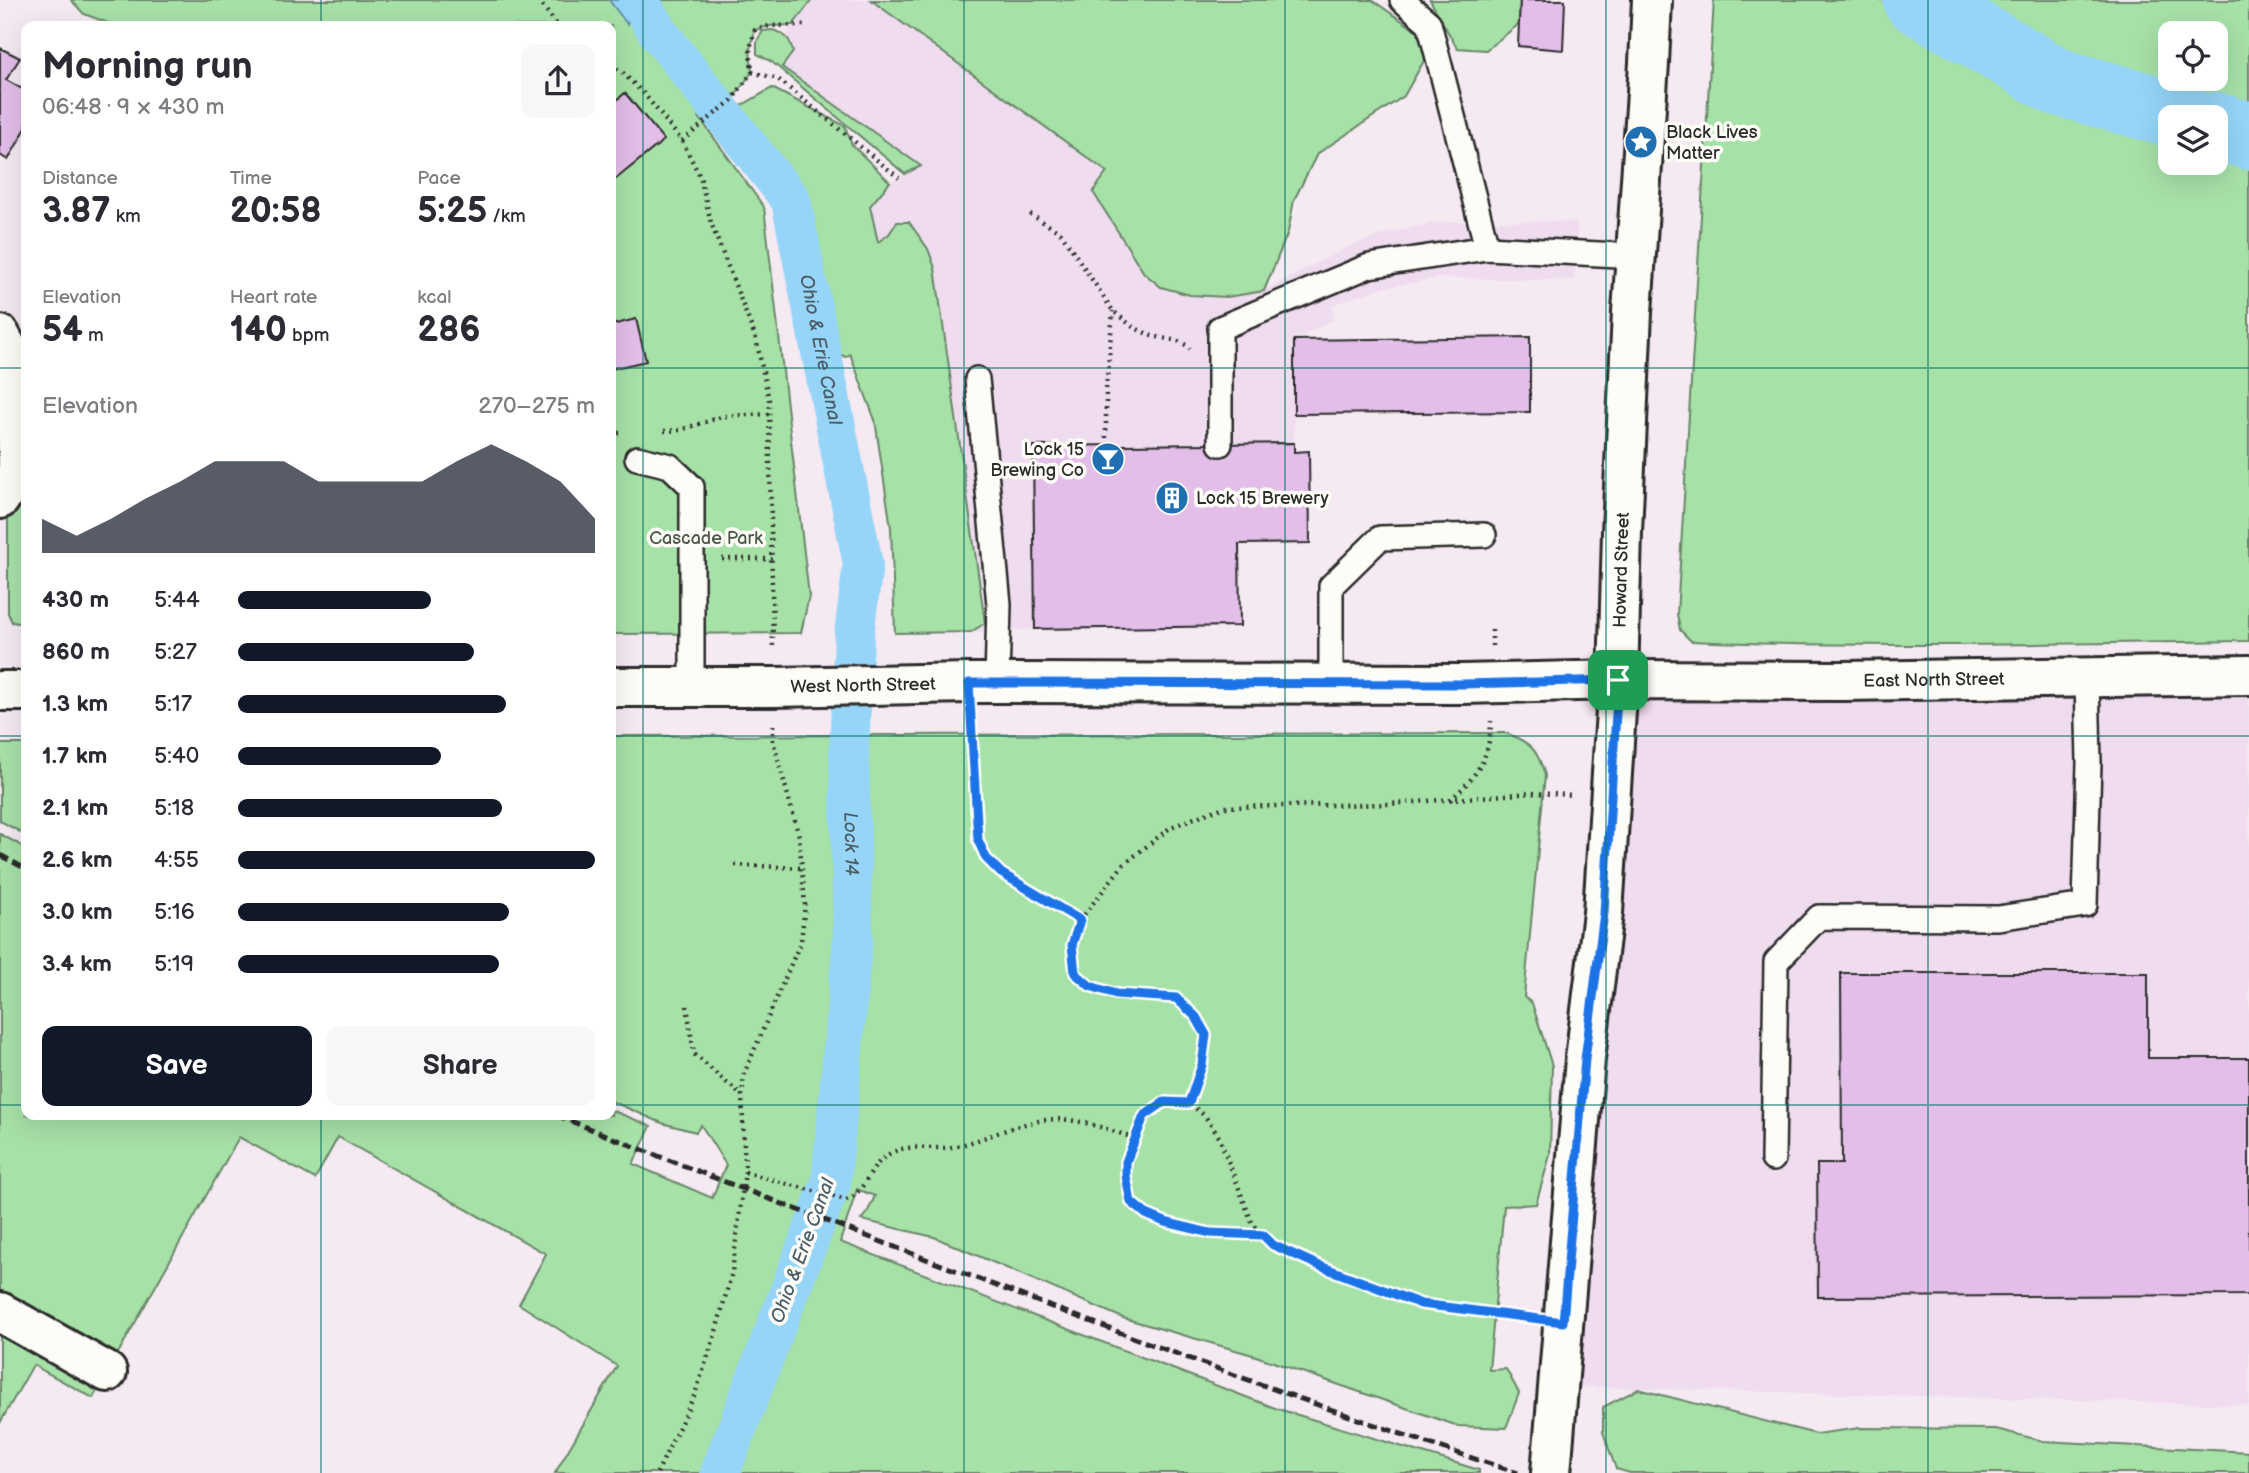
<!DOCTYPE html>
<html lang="en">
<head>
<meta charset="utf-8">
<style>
	body { margin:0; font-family:"Balsamiq Sans",sans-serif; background:#f7f7f7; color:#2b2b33; height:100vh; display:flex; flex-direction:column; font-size:26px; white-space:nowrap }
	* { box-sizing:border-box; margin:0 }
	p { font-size:23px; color:#7c7c81 }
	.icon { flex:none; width:38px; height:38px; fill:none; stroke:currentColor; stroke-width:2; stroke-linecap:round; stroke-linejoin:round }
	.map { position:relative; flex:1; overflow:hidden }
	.sheet { position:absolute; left:21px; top:21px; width:595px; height:1099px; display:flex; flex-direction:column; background:#fff; border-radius:14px; box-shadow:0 7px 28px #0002 }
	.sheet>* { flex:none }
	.fabs { position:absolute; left:2158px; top:21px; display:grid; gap:14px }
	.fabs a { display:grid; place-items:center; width:70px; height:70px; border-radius:14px; background:#fff; box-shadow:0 7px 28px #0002; font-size:35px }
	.pin { position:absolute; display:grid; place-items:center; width:60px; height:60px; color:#fff; margin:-30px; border-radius:14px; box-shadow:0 4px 10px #0006 }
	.round { display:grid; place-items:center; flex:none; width:74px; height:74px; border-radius:14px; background:#f7f7f7 }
	.summary { display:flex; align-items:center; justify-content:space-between; height:119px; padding:0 21px }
	h1 { font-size:38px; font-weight:600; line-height:52px }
	.figures { display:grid; grid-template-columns:repeat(3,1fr); gap:10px; height:119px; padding:7px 21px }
	.figures div { display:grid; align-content:center }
	.figures b { font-size:35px; font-weight:600 }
	.figures small { font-size:19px; font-weight:400 }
	.figures p { font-size:19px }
	.chart { height:196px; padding:14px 21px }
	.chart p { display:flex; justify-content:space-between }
	.chart svg { width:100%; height:126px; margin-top:7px; fill:#111827; opacity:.7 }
	.action { display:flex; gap:14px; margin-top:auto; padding:14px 21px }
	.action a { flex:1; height:80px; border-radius:14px; background:#111827; color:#fff; font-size:28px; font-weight:600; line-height:80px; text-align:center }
	.action a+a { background:#f7f7f7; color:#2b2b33 }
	ul { padding:0 21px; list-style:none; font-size:23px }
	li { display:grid; grid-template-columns:112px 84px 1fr; align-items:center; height:52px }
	li i { height:18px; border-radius:9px; background:#111827 }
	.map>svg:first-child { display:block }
</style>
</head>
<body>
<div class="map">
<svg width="2249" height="1473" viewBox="0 0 2249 1473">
	<rect width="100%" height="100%" fill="#f5e9f2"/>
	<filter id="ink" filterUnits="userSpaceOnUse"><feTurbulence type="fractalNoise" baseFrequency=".0143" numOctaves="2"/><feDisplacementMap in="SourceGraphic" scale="14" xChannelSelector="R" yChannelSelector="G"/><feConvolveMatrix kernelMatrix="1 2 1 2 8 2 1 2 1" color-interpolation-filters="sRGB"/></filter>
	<g filter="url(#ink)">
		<g fill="#efdcef">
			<polygon points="812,0 871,0 1107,172 1227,297 1263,291 1350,246 1389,233 1433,223 1484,221 1577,222 1574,280 1439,278 1380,288 1332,305 1334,319 1294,340 1294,451 1309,451 1310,543 1239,544 1240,626 1035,629 971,632 985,623 935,268 897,222 889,234 878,243 870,205 890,182 921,166 782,67 792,52 791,43 786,35"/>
			<polygon points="2249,672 2249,1405 1558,1386 1618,680"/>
		</g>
		<g fill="#a6e1a7" stroke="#688669" stroke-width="2" fill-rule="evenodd">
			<polygon points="71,0 609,0 627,23 635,0 812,0 793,25 769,26 755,30 750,49 752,72 732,100 699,117 764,207 809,596 801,633 611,634 611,26 116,26 84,14"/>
			<polygon points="871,0 1372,0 1434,43 1404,96 1317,154 1294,200 1288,232 1264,291 1227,297 1190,295 1161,287 1144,273 1093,192 1107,172"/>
			<polygon points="1430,0 1520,0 1519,24 1486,50 1457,48"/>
			<path d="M1714 0H2249V641C2063 643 1877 649 1691 641L1680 630 1677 614ZM2216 33V79H2170V33ZM2216 117V163H2170V117Z"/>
			<path d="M773 30C786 35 790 38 793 52L782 67 921 166 905 174 772 62 757 54V41L763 31Z"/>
			<polygon points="772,88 845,126 852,145 890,182 870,206 878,242 889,234 897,222 909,222 928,249 935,268 985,623 971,632 895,633 891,528 875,420 850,354 845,357 806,329 789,280 793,245 764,180 735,143 739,107"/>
			<polygon points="19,506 26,507 26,624 12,622 8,613 8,517 10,508"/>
			<path d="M1506 733C1531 743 1537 749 1545 775L1524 997 1532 1003 1552 1066 1550 1155 1536 1204 1504 1206 1489 1370 1506 1369 1519 1393 1506 1428 1458 1426 1253 1355 1123 1318 934 1237 861 1220 868 1211 875 1196 857 1189 840 1242 1275 1408 1479 1470V1473H555L617 1366 519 1304 546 1254 338 1137 315 1179 239 1137 93 1398 33 1365 0 1423V834L26 848V1115H611V1110L651 1126 633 1164 712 1198 726 1165 701 1125 696 1132 662 1123 611 1101V736Z"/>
			<polygon points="0,744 26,744 26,835 0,821"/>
			<polygon points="1638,1389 1816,1434 1860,1428 1996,1429 2043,1441 2249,1452 2249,1473 1630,1473 1616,1469 1603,1432 1603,1407"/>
		</g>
		<polygon fill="#96d5f7" stroke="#6b91a5" stroke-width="2" points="609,0 635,0 627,24"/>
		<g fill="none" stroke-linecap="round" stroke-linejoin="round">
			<path stroke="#96d5f7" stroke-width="40" id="s1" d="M639 0 657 31 791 200 863 564 854 635 849 751 853 936 831 1183 720 1473"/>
			<g stroke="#96d5f7" stroke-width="68">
				<polyline points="1917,0 2058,82 2183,117"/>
				<polyline points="2216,126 2249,136"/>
			</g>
		</g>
		<g fill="#e2bee8" stroke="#2b2b2b" stroke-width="2">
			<polygon points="1520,0 1565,0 1563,50 1518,46"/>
			<polygon points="0,48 20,58 6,80 26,91 26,128 8,160 0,155"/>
			<polygon points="625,93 664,140 611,183 611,105"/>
			<polygon points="636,319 646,361 611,369 611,321 612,325"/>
			<polygon points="1530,337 1530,412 1294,414 1294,340"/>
			<polygon points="1294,443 1294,452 1309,451 1310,543 1239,544 1240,626 1035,629 1033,446"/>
			<polygon points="1841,973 2148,973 2148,1058 2249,1058 2249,1295 1818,1297 1817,1164 1842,1164"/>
		</g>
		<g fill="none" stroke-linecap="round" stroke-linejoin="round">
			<defs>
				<g id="lane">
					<polyline points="1402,0 1429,23 1487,248"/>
					<polyline points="977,379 999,604 997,683"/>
					<polyline points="1220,444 1220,328 1369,266 1487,248 1636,256"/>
					<polyline points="637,458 670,466 692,487 692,686"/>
					<polyline points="1331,684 1331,586 1380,538 1484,535"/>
					<polyline points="1773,1159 1776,962 1819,917 1998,918 2085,905 2089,762 2087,679"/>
				</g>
				<g id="street">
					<polyline points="0,335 15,362 18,471 0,499"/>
					<polyline points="0,1312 107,1372"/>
				</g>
				<g id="secondary">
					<path id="s2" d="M611 687H774L969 683 1462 684 1618 680 1844 681 2249 675"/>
					<polyline points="0,691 26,691"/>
					<path id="s3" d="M1551 1473 1585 1059 1603 913 1618 680 1622 532 1632 312 1649 63 1652 0"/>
				</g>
			</defs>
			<use href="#lane" stroke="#2b2b2b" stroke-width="28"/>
			<use href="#street" stroke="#2b2b2b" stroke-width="44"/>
			<use href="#secondary" stroke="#2b2b2b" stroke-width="44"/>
			<g stroke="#2b2b2b" stroke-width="4.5" stroke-dasharray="2 5" stroke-linecap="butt">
				<polyline points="538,0 558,26"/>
				<polyline points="611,65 620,70 645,95 682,141 700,176 711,223 756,339 769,400 773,649"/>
				<polyline points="752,72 778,79 899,178"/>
				<polyline points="682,141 732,100 752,72 750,49 755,30 769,26 805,25"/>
				<polyline points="1030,214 1061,233 1113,311 1133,327 1152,336 1178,341 1188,346 1190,349"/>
				<polyline points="664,431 680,430 724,416 770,414"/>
				<polyline points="611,433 621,433"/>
				<polyline points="1106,445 1106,390 1113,311"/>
				<polyline points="722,559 772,559"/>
				<polyline points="1492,630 1492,646"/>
				<polyline points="971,722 978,840 986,858 1001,873 1080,920 1072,945 1075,973 1090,986 1116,994 1176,998 1196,1017 1206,1035 1202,1065 1189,1103"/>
				<path d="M1450 800C1477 776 1490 758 1491 721"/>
				<polyline points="735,865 802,868"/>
				<polyline points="1080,920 1123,865 1171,827 1224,807 1389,804 1532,793 1574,795"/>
				<polyline points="687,1006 694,1054 742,1096"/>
				<path d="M745 1172 846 1200C865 1194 870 1164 889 1154 910 1142 930 1151 952 1147 983 1141 1013 1124 1045 1120 1075 1116 1105 1129 1134 1138"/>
				<polyline points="1263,1235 1210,1233 1165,1222 1146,1214 1131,1202 1126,1176 1126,1162 1144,1117 1164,1102 1189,1103 1205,1116 1219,1137 1253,1225 1273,1245 1320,1266 1421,1304 1525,1317"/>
				<polyline points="657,1473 695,1394 715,1335 732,1272 745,1172 742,1096 744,1074 801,941 805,905 799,836 773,741 773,724"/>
			</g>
			<use href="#lane" stroke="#fdfcf7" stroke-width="23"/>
			<use href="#street" stroke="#fdfcf7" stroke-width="38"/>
			<use href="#secondary" stroke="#fdfcf7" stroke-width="38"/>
			<g stroke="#2b2b2b" stroke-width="5" stroke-dasharray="10 5" stroke-linecap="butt">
				<polyline points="0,855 26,869"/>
				<path d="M556 1115C678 1165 802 1211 926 1259 1122 1334 1318 1408 1518 1473"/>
			</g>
		</g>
	</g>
	<g fill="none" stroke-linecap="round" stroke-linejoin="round" filter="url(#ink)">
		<defs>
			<polygon id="route" points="1618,680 1604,913 1585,1059 1563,1322 1421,1304 1320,1266 1273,1245 1263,1235 1210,1233 1165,1222 1146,1214 1131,1202 1126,1176 1126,1162 1144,1116 1164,1102 1189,1103 1202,1065 1206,1035 1196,1017 1176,998 1116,994 1090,986 1075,973 1072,945 1080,920 1001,873 986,858 978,840 969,683 1462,684"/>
		</defs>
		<use href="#route" stroke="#fff" stroke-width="14"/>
		<use href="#route" stroke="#1a73e8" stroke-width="9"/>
	</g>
	<path fill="none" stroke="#0f766e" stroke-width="2" stroke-opacity="0.55" d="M321 0V26M643 0V1473M964 0V1473M1285 0V1473M1606 0V1473M1928 0V1473M0 368H26M611 368H2249M0 736H26M611 736H2249M0 1105H26M611 1105H2249M321 1115V1473"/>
	<defs>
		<symbol id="sight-disc" viewBox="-11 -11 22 22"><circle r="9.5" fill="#1f6fb2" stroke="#fdfcf7"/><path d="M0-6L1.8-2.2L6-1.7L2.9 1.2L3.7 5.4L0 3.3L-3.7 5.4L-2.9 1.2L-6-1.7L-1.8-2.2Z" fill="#fff"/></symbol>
		<symbol id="bar-disc" viewBox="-11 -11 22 22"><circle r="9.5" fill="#1f6fb2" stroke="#fdfcf7"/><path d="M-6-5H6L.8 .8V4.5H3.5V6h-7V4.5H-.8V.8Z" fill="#fff"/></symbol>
		<symbol id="building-disc" viewBox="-11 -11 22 22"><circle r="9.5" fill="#1f6fb2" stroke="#fdfcf7"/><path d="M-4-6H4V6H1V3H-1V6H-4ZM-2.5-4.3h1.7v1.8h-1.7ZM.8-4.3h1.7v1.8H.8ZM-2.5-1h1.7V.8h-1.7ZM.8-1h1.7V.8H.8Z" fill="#fff"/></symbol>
	</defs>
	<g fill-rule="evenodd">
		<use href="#sight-disc" x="1622" y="123" width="38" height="38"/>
		<use href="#bar-disc" x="1089" y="440" width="38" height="38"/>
		<use href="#building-disc" x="1153" y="479" width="38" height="38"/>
	</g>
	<g text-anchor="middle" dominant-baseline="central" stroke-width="7" stroke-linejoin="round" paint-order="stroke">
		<g font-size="18" fill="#2b2b2b" stroke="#fdfcf7" text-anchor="start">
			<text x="1666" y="132">Black Lives<tspan x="1666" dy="21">Matter</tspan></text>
			<text x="1084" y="449" text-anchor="end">Lock 15<tspan x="1084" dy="21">Brewing Co</tspan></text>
			<text x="1196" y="498">Lock 15 Brewery</text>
		</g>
		<g font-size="18" fill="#4a584a" stroke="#fdfcf7">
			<text x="706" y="538">Cascade Park</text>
		</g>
		<g font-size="18" fill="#2b2b2b" stroke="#fdfcf7">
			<text stroke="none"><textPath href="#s3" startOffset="906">Howard Street</textPath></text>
			<text stroke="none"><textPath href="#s2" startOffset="1323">East North Street</textPath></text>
			<text stroke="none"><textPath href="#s2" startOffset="252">West North Street</textPath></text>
		</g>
		<g font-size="19" font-style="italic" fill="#4b5e68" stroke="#fdfcf7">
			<text stroke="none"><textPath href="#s1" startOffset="404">Ohio &amp; Erie Canal</textPath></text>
			<text stroke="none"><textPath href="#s1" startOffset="903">Lock 14</textPath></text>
			<text transform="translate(803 1251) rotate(-70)">Ohio &amp; Erie Canal</text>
		</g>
	</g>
</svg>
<div class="fabs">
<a><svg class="icon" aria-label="locate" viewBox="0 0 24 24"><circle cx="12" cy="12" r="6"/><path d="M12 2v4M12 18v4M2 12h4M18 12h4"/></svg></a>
<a><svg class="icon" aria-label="layers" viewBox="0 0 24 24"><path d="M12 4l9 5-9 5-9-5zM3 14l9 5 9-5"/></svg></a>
</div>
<div class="pin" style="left:1618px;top:680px;background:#1e9e55"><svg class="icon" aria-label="arrive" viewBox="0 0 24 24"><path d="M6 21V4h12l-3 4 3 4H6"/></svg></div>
<section class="sheet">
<div class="summary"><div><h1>Morning run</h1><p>06:48 · 9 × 430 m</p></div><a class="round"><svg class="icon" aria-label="share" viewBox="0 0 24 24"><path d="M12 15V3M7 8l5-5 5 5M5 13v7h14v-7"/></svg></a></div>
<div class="figures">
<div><p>Distance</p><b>3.87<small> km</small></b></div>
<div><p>Time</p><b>20:58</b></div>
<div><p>Pace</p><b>5:25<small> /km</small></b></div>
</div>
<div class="figures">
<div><p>Elevation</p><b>54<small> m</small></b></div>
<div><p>Heart rate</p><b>140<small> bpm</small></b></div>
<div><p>kcal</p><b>286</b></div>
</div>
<div class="chart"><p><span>Elevation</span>270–275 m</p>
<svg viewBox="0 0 160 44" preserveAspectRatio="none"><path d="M0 44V32L10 38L20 32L30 25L40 19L50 12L60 12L70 12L80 19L90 19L100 19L110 19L120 12L130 6L140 12L150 19L160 32V44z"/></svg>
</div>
<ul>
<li><b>430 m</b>5:44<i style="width:54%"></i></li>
<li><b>860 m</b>5:27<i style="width:66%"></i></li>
<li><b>1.3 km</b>5:17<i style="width:75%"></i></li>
<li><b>1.7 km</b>5:40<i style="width:57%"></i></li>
<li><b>2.1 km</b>5:18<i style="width:74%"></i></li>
<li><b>2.6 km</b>4:55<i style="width:100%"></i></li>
<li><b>3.0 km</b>5:16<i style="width:76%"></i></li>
<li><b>3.4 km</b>5:19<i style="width:73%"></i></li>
</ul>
<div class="action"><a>Save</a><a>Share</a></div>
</section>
</div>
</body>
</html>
